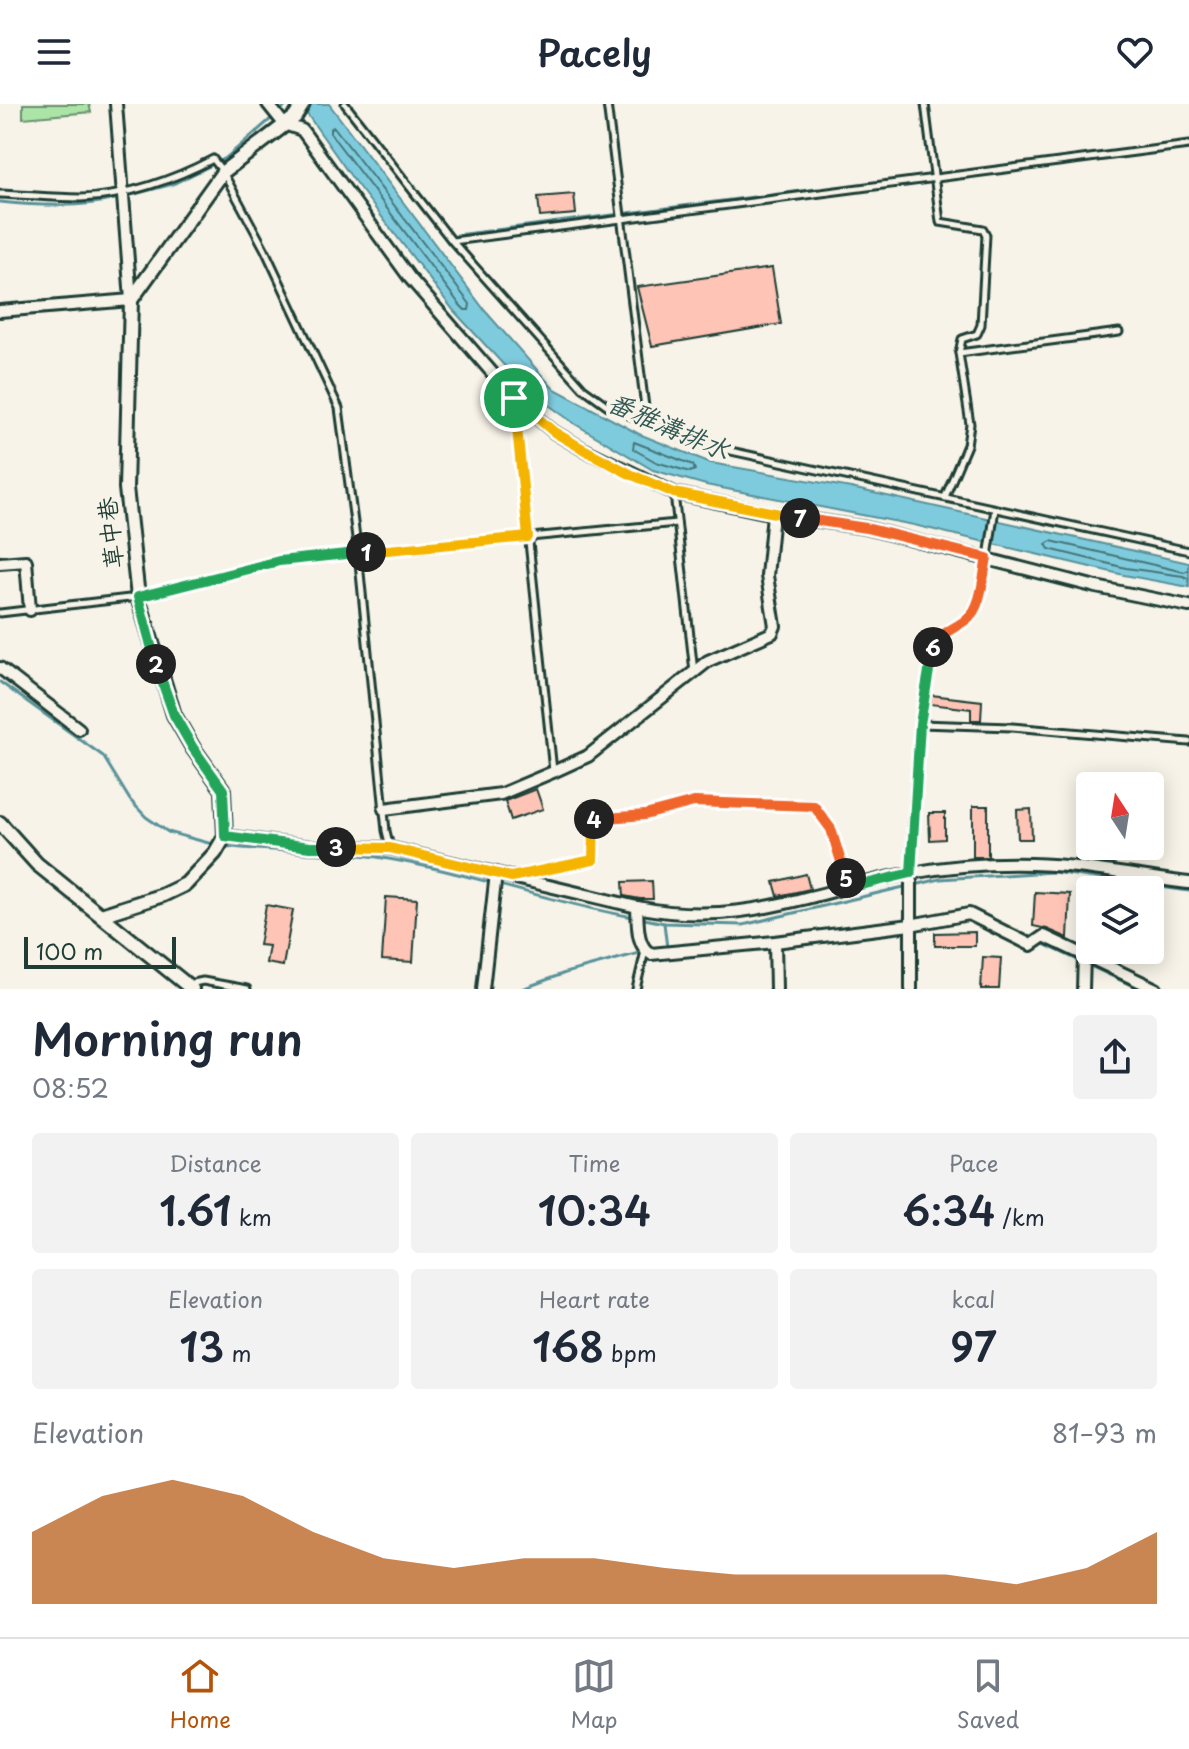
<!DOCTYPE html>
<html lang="en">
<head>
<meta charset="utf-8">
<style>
	body { margin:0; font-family:"Playpen Sans","LXGW WenKai TC",sans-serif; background:#f2f2f3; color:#1f2937; height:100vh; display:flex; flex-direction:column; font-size:30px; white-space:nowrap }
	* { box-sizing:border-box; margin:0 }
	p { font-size:26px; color:#747a83 }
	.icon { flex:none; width:44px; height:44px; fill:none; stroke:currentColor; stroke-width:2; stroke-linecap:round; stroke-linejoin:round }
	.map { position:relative; height:885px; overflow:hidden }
	.side { display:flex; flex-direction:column; background:#fff; flex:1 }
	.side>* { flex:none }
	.needle { width:52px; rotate:348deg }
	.controls { position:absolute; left:1076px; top:668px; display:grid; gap:16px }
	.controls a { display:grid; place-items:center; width:88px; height:88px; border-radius:8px; background:#fff; box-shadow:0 4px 20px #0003; font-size:40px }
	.scale { position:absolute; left:24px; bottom:20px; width:152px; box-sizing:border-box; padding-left:8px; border:4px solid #1f3d34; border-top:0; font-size:22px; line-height:28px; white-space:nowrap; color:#1f3d34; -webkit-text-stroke:6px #f7f3e8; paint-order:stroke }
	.pin { position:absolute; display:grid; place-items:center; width:68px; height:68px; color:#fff; margin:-34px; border:4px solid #fff; border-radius:50%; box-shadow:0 2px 8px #0007 }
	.km { position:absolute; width:40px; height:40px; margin:-20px; border-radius:50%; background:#222; color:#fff; font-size:22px; line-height:40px; text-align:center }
	.round { display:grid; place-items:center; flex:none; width:84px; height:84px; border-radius:8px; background:#f2f2f3 }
	.head { display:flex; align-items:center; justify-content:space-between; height:136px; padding:0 32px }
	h1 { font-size:44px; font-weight:600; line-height:60px }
	.stats { display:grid; grid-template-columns:repeat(3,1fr); gap:12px; height:136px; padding:8px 32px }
	.stats div { display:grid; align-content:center; border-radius:8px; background:#f2f2f3; text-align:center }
	.stats b { font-size:40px; font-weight:600 }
	.stats small { font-size:22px; font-weight:400 }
	.stats p { font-size:22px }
	.chart { height:224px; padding:16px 32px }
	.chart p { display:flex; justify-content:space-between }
	.chart svg { width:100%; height:144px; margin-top:8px; fill:#b45309; opacity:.7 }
	header { display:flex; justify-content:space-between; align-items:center; height:104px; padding:0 32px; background:#fff; font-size:36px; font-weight:600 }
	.menu { display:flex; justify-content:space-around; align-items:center; height:112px; border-top:2px solid #e0e1e3; background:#fff; font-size:22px; color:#747a83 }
	.menu a { display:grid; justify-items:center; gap:4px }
	.menu .on { color:#b45309 }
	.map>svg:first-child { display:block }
</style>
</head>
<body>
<header><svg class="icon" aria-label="menu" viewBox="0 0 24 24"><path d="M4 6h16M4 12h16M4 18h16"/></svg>Pacely<svg class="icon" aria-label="heart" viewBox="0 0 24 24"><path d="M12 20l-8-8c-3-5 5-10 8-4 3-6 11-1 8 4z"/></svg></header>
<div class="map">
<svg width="1189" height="885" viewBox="0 0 1189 885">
	<rect width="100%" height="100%" fill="#f7f3e8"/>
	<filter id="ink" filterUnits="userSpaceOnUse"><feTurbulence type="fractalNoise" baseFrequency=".0125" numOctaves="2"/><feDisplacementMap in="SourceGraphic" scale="16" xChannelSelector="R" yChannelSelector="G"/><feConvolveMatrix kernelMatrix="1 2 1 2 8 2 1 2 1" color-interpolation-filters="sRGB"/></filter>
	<g filter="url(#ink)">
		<polygon fill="#ace4a8" stroke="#66906e" stroke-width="2" points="23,0 89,0 91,8 23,14"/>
		<polygon fill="#7fcbde" stroke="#59929a" stroke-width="2" points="300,0 329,0 486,208 553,284 639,330 711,359 851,384 1189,459 1189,483 1124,471 914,421 706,381 653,366 575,320 524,283 454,207 355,78"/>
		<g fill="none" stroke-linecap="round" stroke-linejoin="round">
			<g stroke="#457678" stroke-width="2">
				<polygon points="334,23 470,200 469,206 465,206 460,201 330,29 330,25"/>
				<polygon points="634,338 693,361 695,366 690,368 656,358 633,345"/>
				<polyline points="1189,466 1184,468 1051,437 1046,440 1049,445 1126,464 1183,472 1189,475"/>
			</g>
			<g stroke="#59929a" stroke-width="3">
				<polyline points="127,92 173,80 226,54 288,0"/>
				<path d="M0 98C39 102 81 104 119 94"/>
				<polyline points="457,131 817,85"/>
				<polyline points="0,578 103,652 130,696 146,713 168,728 216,741"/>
				<path d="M224 742C276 749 331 745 383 754 467 768 548 798 633 813"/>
				<polyline points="915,781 940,775 1053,768 1189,787"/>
				<polyline points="972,808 1034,835"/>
				<polyline points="640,814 664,819 743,821 908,782"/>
				<polyline points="664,819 667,844"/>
				<polyline points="718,838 866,822"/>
				<polyline points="1041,839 1082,858"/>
				<polyline points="1088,861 1139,885"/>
				<polyline points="522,885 565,869 643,848"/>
			</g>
		</g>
		<g fill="#fec4b5" stroke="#1f3d34" stroke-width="2">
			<polygon points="574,90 576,110 540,113 538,93"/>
			<polygon points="772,164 781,220 652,242 637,183"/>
			<polygon points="931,591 982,597 981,616 971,616 971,605 930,600"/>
			<polygon points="536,685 543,705 511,716 505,697"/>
			<rect x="973" y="702" width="15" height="51"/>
			<polygon points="1031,705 1032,735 1018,735 1017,706"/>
			<polygon points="929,709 945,709 945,735 930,736"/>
			<polygon points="806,770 810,785 778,792 774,778"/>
			<polygon points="652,777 653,795 640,795 624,792 623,778"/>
			<polygon points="1035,788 1070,790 1068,834 1047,825 1033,822"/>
			<polygon points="386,793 417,795 413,858 382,856"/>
			<polygon points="266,801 293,806 283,862 266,859 269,842 259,841"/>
			<polygon points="975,828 975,842 935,842 935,829"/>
			<polygon points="983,853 1001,854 999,885 981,885"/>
		</g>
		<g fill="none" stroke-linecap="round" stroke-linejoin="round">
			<defs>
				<g id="service">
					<polyline points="345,0 452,137 583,284 608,302 694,339 1189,447"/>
					<polyline points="607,0 647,319"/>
					<polyline points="925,0 940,118 983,125 986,131 981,221 977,230 962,235 959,249 970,320 967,341 945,393"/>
					<path d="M0 90C27 91 54 94 81 94 125 93 175 75 213 55L223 68 265 146 339 304 358 449 386 727 390 743"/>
					<polyline points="453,137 1189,41"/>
					<polyline points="959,249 1119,228"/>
					<polyline points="514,295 553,667"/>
					<polyline points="674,389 694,568"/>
					<polyline points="0,509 138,493 279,457 677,419"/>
					<polyline points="920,620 1012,623 1189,638"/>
					<path d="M911 768C913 710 915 653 925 596 928 579 927 558 933 542 939 526 961 524 970 512 985 494 991 429 995 405"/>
					<polyline points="517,771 593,756 594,715 645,711 694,698 814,702 831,725 849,783"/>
					<polyline points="189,880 203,877 247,885"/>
					<polyline points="636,885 645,847"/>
				</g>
				<g id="minor">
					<polyline points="268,0 284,20 302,26 409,173 514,294 554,328 583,345 674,389 773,410 866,424 1096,483 1189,502"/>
					<polyline points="0,207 131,196 116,0"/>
					<polyline points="0,459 26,457 30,506"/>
					<polyline points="0,564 79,625"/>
					<polyline points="384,705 501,690 553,668 588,652 708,557 772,529 775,522 767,472 773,410"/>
					<path d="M225 732 310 743 390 744 637 803C638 819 636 842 651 850L775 838 910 821 969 810 1031 841 1044 832 1156 885"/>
					<path d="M637 803C743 825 811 787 911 769 950 762 993 759 1032 760 1085 761 1137 773 1189 779"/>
					<polyline points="775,838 776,885"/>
					<polyline points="483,885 496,769"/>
					<polyline points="911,885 911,769"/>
					<polyline points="1083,885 1084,851"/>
				</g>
				<g id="tertiary">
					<polyline points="0,719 37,760 192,885"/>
					<polyline points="101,811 163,791 186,780 215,749 225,732 223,686 193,644 174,611 138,493 126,384 131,196 223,68 295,13 303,0"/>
				</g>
			</defs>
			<use href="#service" stroke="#1f3d34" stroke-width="11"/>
			<use href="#minor" stroke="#1f3d34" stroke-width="16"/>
			<use href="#tertiary" stroke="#1f3d34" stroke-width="18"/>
			<use href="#service" stroke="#f7f3e8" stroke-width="5"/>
			<use href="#minor" stroke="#f7f3e8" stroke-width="10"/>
			<use href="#tertiary" stroke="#f7f3e8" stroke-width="12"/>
		</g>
	</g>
	<g fill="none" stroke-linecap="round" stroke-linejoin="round" filter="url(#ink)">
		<defs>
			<polyline id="split-1" points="366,448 528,433 514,294"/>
			<polyline id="split-2" points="156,560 138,493 279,457 366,448"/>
			<polyline id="split-3" points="156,560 174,611 193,644 223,686 225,732 310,743 336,743"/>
			<polyline id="split-4" points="336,743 390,744 511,773 593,756 594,715"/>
			<polyline id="split-5" points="594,715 645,711 694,698 814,702 831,725 846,774"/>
			<polyline id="split-6" points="846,774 849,784 911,769 920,620 933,543"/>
			<path id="split-7" d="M800 414 866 424 987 454C983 471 982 504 967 515 955 525 940 528 933 543"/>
			<polyline id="split-8" points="514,294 554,328 583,345 630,370 674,389 800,414"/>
		</defs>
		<use href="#split-1" stroke="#fff" stroke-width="16"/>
		<use href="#split-2" stroke="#fff" stroke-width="16"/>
		<use href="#split-3" stroke="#fff" stroke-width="16"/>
		<use href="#split-4" stroke="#fff" stroke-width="16"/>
		<use href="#split-5" stroke="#fff" stroke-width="16"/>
		<use href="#split-6" stroke="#fff" stroke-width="16"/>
		<use href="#split-7" stroke="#fff" stroke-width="16"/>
		<use href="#split-8" stroke="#fff" stroke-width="16"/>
		<use href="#split-1" stroke="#f5b400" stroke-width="10"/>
		<use href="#split-2" stroke="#22a559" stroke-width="10"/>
		<use href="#split-3" stroke="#22a559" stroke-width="10"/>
		<use href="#split-4" stroke="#f5b400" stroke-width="10"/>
		<use href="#split-5" stroke="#f0652b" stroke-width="10"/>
		<use href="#split-6" stroke="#22a559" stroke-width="10"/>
		<use href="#split-7" stroke="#f0652b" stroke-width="10"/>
		<use href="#split-8" stroke="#f5b400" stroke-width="10"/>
	</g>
	<g text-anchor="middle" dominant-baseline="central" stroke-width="8" stroke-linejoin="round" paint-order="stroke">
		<g font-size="24" fill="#1f3d34" stroke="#f7f3e8">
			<text transform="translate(109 429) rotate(-96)">草中巷</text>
		</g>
		<g font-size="26" font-style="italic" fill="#325956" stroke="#f7f3e8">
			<text transform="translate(669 321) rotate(23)">番雅溝排水</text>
		</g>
	</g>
</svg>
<div class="controls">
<a><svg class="needle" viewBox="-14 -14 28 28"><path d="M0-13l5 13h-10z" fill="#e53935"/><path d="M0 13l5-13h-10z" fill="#747a83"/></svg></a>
<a><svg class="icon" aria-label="layers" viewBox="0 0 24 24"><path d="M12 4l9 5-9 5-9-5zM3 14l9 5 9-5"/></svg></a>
</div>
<div class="scale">100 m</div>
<div class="pin" style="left:514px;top:294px;background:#1e9e55"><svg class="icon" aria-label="arrive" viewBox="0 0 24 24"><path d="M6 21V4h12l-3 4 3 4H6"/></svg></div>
<b class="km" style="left:366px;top:448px">1</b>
<b class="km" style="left:156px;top:560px">2</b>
<b class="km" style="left:336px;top:743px">3</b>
<b class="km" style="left:594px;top:715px">4</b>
<b class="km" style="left:846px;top:774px">5</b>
<b class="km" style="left:933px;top:543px">6</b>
<b class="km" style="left:800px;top:414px">7</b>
</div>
<section class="side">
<div class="head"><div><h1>Morning run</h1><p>08:52</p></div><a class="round"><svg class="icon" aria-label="share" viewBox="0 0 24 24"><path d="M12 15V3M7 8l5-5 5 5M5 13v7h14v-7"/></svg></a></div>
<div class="stats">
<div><p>Distance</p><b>1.61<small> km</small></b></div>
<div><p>Time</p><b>10:34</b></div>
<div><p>Pace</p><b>6:34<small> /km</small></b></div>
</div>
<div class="stats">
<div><p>Elevation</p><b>13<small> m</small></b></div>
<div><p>Heart rate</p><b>168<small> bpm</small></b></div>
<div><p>kcal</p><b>97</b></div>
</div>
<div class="chart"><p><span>Elevation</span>81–93 m</p>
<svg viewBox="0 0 160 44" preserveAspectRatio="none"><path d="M0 44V22L10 11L20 6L30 11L40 22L50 30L60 33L70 30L80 30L90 33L100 35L110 35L120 35L130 35L140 38L150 33L160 22V44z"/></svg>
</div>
</section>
<nav class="menu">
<a class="on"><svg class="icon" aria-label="home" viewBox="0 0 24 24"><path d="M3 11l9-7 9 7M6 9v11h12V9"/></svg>Home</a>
<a><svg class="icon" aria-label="map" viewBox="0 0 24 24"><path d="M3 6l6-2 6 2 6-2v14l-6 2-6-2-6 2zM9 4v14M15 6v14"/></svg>Map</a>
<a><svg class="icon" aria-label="saved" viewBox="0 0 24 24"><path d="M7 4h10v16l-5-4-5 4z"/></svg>Saved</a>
</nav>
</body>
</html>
